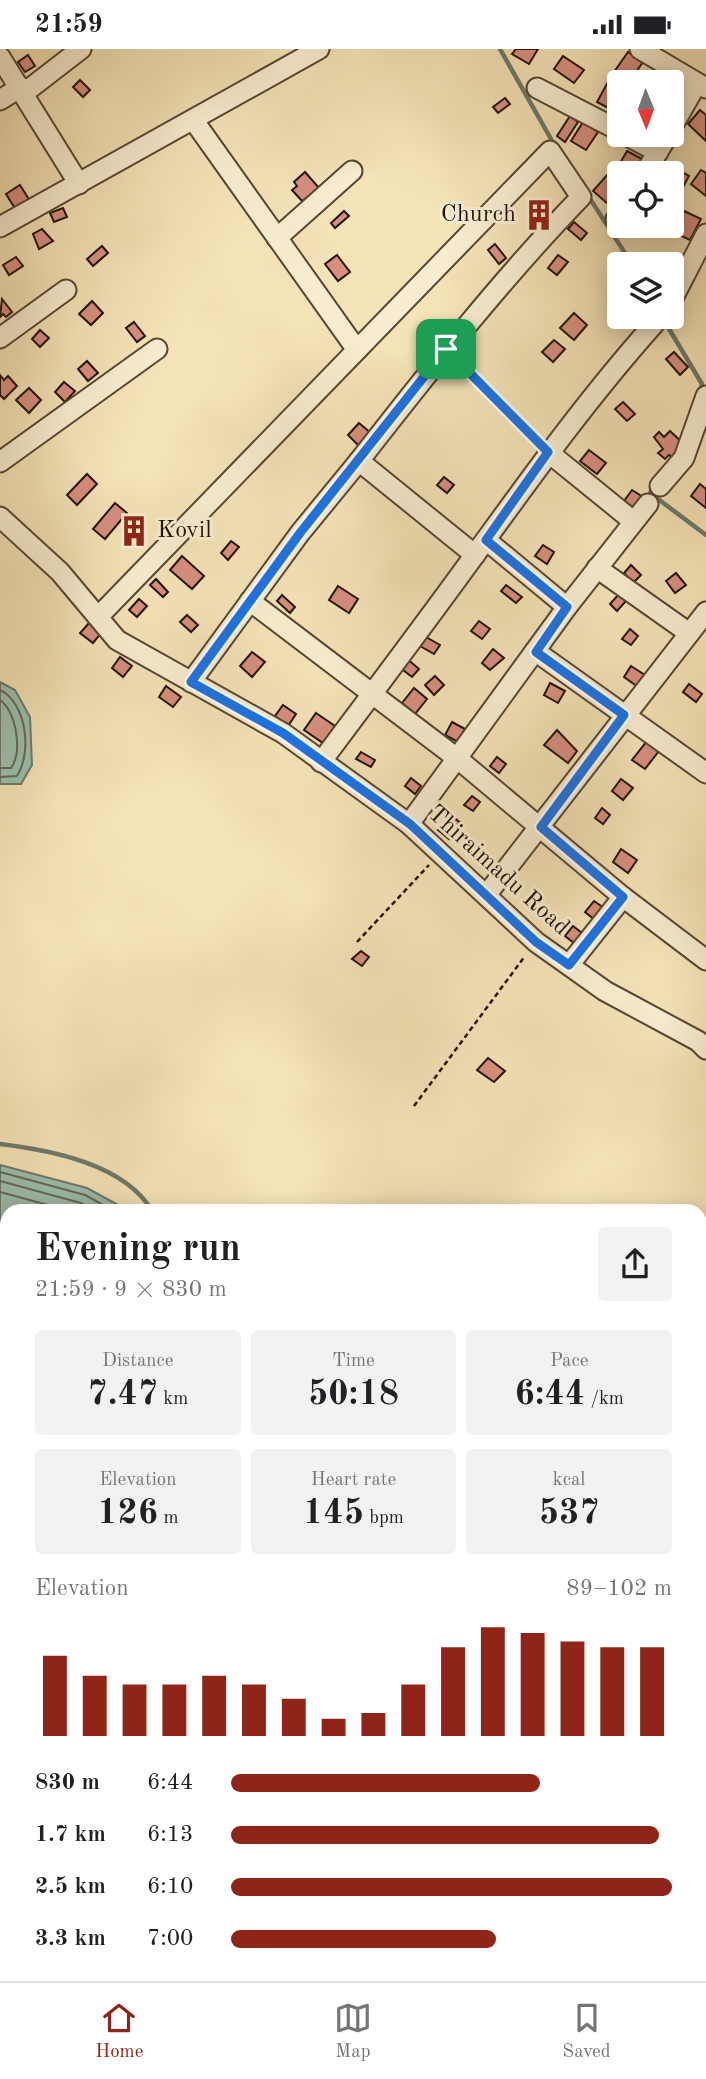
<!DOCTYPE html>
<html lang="en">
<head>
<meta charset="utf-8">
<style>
	body { margin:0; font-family:"Old Standard TT",serif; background:#f2f2f2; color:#202124; height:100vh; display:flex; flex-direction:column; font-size:26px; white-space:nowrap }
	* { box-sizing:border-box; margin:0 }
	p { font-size:23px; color:#757577 }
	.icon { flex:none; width:38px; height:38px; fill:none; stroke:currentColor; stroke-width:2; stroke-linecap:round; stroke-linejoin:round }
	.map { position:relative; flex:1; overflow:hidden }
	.drawer { position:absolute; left:0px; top:1155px; width:707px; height:777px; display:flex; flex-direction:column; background:#fff; border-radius:21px 21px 0 0; box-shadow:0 4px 18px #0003 }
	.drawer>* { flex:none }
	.needle { width:46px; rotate:179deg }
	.fabs { position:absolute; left:607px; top:21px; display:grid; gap:14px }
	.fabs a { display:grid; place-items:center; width:77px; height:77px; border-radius:7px; background:#fff; box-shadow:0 4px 18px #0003; font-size:35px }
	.pin { position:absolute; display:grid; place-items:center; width:60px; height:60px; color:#fff; margin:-30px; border-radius:14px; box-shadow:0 4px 10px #0006 }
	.round { display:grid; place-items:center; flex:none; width:74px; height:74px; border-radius:7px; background:#f2f2f2 }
	.overview { display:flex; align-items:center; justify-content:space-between; height:119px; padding:0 35px }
	h1 { font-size:38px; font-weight:700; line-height:52px }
	.metrics { display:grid; grid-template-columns:repeat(3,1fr); gap:10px; height:119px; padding:7px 35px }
	.metrics div { display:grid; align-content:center; border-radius:7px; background:#f2f2f2; text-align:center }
	.metrics b { font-size:35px; font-weight:700 }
	.metrics small { font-size:19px; font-weight:400 }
	.metrics p { font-size:19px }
	.chart { height:196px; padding:14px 35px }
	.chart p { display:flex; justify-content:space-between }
	.chart svg { width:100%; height:126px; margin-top:7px; stroke:#8f2418; stroke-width:6 }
	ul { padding:0 35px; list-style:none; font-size:23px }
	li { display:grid; grid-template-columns:112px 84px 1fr; align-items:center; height:52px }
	li i { height:18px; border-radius:9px; background:#8f2418 }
	.status { display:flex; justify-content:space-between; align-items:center; height:49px; padding:0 35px; background:#fff; direction:ltr }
	.status svg { height:19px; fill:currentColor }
	.tabs { display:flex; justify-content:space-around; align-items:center; height:98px; border-top:2px solid #e0e0e0; background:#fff; font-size:19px; color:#757577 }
	.tabs a { display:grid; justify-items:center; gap:4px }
	.tabs .on { color:#8f2418 }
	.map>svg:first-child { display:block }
</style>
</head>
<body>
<div class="status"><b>21:59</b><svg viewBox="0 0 49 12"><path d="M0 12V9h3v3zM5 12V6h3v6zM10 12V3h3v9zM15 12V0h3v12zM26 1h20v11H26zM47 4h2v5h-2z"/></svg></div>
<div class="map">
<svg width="706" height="1932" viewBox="0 0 706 1932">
	<rect width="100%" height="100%" fill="#f4e3b7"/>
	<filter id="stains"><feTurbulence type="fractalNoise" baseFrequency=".00286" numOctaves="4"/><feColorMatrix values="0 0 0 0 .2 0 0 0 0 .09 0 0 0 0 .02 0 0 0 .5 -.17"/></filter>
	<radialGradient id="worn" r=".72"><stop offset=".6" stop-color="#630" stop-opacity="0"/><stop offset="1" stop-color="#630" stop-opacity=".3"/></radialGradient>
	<g fill="#9cbeac" stroke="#6c796a" stroke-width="2">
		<polygon points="0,633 15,641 30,668 32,716 21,735 0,735"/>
		<polygon points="0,1116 87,1139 129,1162 7,1162 7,1337 0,1335"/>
		<polygon points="513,1925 652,1925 654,1932 519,1932"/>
	</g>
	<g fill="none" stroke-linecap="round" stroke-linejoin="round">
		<g stroke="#60685a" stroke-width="2">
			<path d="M0 641C27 654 32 704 17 727L0 728"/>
			<path d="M0 651C16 663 23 702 11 719H0"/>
			<polyline points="0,1123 85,1146 114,1162"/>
			<polyline points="0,1132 81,1154 96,1162"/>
			<polyline points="0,1143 70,1162"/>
		</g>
		<g stroke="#6c796a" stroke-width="4.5">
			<polyline points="500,0 555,97"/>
			<polyline points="587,145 632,215"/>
			<polyline points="662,268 702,335 700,343"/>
			<polyline points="654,438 650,444 706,486"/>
			<path d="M0 1095C50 1101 125 1115 152 1162"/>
			<polyline points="700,1558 706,1561"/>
		</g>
	</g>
	<g fill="#d78f7e" stroke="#231207" stroke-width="2">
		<polygon points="516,0 538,0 529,15 512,5"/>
		<polygon points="628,3 643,13 629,33 614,23"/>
		<polygon points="28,6 35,17 25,23 18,13"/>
		<polygon points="563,7 584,21 574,34 554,20"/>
		<polygon points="80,31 90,41 83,48 73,38"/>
		<polygon points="609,31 620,36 620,52 614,62 597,53"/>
		<polygon points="505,49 510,55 498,64 493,58"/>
		<polygon points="700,61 706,66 706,92 688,75"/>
		<polygon points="570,67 578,73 565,93 557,87"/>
		<polygon points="583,73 598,83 586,101 571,92"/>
		<polygon points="627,102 644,111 636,124 622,124 616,121"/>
		<polygon points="663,112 689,127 681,142 672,137 672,124 656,124"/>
		<polygon points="701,121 706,124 706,147 691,135"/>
		<polygon points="305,123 320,140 302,152 292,141 297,137 294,133"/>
		<polygon points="608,125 620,138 607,154 593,142"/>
		<polygon points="20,136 30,152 16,161 6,145"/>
		<polygon points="542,157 548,163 536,175 530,169"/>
		<polygon points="63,159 67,168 54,173 50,164"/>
		<polygon points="344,162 349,167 335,179 331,174"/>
		<polygon points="684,162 701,170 690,191 673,183"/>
		<polygon points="574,173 587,184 581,191 568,180"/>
		<polygon points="42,180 53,192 39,200 33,185"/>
		<polygon points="495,195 506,209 499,215 488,201"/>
		<polygon points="102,197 108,204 93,217 87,210"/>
		<polygon points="337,206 350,223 338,232 325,215"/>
		<polygon points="558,206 568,213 557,226 548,219"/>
		<polygon points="16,208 23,217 9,226 3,216"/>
		<polygon points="2,250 12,263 6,268 3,265 0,268"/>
		<polygon points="92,252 103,264 91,276 79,265"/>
		<polygon points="574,264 587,276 574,291 560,279"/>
		<polygon points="134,273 145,287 137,293 126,279"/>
		<polygon points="40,281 49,289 40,298 32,290"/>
		<polygon points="554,291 565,300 553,313 542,303"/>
		<polygon points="674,303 688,318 680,326 666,310"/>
		<polygon points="87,312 98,324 88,332 78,320"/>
		<polygon points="0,326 4,331 8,327 17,337 4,350 0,346"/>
		<polygon points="64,333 75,342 65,353 55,343"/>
		<polygon points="29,339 41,351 29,364 16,351"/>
		<polygon points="623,353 635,365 627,372 615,360"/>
		<polygon points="359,374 372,385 360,398 348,386"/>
		<polygon points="670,382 685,396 672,409 669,406 665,410 658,404 663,400 654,388 659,383 664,388"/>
		<polygon points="589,401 606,414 597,425 580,412"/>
		<polygon points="87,425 97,435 77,456 67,446"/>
		<polygon points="444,428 454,436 447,444 437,436"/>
		<polygon points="700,435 706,440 706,459 691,447"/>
		<polygon points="632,441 643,448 635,460 624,452"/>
		<polygon points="115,454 127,464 105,490 93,480"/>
		<polygon points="231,492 239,498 228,511 221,504"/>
		<polygon points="543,496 554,503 547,515 535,507"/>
		<polygon points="182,507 204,527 192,540 170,521"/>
		<polygon points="631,516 641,526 633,534 624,524"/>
		<polygon points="676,524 686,536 675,544 666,532"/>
		<polygon points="156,530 168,543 163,548 150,536"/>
		<polygon points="506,536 522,548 516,554 501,542"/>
		<polygon points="338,537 358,550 349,564 329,551"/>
		<polygon points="282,546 295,558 290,564 277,552"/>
		<polygon points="618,546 626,552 617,562 610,555"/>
		<polygon points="139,550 147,557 137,568 129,561"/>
		<polygon points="187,566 198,576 191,583 180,573"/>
		<polygon points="479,572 490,580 482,590 471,582"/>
		<polygon points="90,573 102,583 93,594 80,584"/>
		<polygon points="630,580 638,587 631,596 622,590"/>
		<polygon points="426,588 440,596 434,605 420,597"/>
		<polygon points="493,600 504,609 490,621 482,614"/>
		<polygon points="252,603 265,613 252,628 240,617"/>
		<polygon points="120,608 132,617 123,628 112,619"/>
		<polygon points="405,608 419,620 412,628 398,617"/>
		<polygon points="631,617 645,626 638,638 624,628"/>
		<polygon points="435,627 444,636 434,646 425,636"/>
		<polygon points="550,634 565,642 558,654 544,646"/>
		<polygon points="689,635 702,645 696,653 683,643"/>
		<polygon points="166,637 181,648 173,658 159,648"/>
		<polygon points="414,639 427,650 415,665 402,654"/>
		<polygon points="283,656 296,665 288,677 275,667"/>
		<polygon points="316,664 335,677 323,694 304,681"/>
		<polygon points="452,673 465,680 458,693 445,686"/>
		<polygon points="557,681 577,702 568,714 544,696"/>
		<polygon points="647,692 659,702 645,720 632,711"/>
		<polygon points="361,703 375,711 371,718 356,710"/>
		<polygon points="497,708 506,715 499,724 490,717"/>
		<polygon points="411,729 421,737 415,745 405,737"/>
		<polygon points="621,730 633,739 623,751 612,742"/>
		<polygon points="472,747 480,753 473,762 464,756"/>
		<polygon points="602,759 610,766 603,775 595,769"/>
		<polygon points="451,766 462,775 449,790 438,781"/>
		<polygon points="621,800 637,811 628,824 613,813"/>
		<polygon points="594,852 604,859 595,871 585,863"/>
		<polygon points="573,877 582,884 574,894 565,887"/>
		<polygon points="361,902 369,908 362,917 352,910"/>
		<polygon points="488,1009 505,1022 494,1033 477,1021"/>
	</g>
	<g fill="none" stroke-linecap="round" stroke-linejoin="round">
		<defs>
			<g id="minor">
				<polyline points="640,0 706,39"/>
				<polyline points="0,8 79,135"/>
				<polyline points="537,39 620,82"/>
				<polyline points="24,44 81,0"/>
				<polyline points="0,51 21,38"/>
				<polyline points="194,72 357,301"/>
				<polyline points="672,78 697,34"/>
				<polyline points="626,86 658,103"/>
				<polyline points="645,124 668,86"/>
				<polyline points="616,170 620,164"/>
				<polyline points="0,178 319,0"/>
				<polyline points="277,189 352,122"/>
				<polyline points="672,251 706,185"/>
				<polyline points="0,289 66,241"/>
				<polyline points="548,403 633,472"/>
				<polyline points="0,413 157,300"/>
				<polyline points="660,437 684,409 706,347"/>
				<polyline points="0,468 60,523 117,591 283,684 409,775 536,893 605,942 698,992 706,1000"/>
				<polyline points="486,491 567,558"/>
				<polyline points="597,519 689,584"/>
				<polyline points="250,552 458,710 623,848 706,911"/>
				<path d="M98 568 550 102 581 148C501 231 430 321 359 412"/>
				<polyline points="535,602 706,724"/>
				<polyline points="191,633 300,484 359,412 475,506"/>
				<path d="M321 713C372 645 424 576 474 507 532 427 588 349 654 275"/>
				<polyline points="409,775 567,558 648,455"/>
				<polyline points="487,845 706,563"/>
				<polyline points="569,916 623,848"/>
				<polyline points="0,1695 7,1700"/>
				<polyline points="256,1925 262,1932"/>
			</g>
		</defs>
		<use href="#minor" stroke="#574633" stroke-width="23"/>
		<g stroke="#231207" stroke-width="2.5" stroke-dasharray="5 3.5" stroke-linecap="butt">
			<polyline points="458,312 538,392"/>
			<polyline points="357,893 429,816"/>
			<polyline points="414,1057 525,907"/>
			<polyline points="98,1925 113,1932"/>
			<polyline points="30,1932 33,1925"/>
			<polyline points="231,1932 236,1925"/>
		</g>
		<use href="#minor" stroke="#f8edd0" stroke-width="19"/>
	</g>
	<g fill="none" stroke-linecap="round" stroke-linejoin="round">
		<defs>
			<polygon id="route" points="446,300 548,403 486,491 567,558 536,603 624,666 541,778 623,848 569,916 536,893 410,775 283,684 191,633 300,484"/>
		</defs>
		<use href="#route" stroke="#fff" stroke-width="14"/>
		<use href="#route" stroke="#1a73e8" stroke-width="9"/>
	</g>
	<defs>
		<symbol id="building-bare" viewBox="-9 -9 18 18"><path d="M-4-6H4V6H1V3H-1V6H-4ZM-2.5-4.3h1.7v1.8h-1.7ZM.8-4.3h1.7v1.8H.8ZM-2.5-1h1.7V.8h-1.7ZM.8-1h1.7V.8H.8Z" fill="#8f2418" stroke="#f8edd0" stroke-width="2.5" paint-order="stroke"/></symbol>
	</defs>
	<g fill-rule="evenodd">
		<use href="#building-bare" x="517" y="144" width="44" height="44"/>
		<use href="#building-bare" x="112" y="460" width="44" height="44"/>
	</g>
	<g text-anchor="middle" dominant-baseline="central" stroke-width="6" stroke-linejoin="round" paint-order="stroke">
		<g font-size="24" fill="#231207" stroke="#f8edd0" text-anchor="end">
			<text x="516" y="166">Church</text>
			<text x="157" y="482" text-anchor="start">Kovil</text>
		</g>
		<g font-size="24" fill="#231207" stroke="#f8edd0">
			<text transform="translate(498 822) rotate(42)">Thiraimadu Road</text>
		</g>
	</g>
	<rect width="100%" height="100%" filter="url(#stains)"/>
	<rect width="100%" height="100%" fill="url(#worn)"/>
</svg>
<div class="fabs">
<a><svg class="needle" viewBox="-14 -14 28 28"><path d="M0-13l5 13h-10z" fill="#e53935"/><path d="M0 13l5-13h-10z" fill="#757577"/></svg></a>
<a><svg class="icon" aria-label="locate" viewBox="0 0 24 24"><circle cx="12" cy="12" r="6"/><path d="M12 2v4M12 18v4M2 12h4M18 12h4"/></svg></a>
<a><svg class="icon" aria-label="layers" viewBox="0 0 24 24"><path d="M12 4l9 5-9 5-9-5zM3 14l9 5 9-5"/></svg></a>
</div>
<div class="pin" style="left:446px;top:300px;background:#1e9e55"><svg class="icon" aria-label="arrive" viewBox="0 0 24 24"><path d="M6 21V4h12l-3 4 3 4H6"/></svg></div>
<section class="drawer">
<div class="overview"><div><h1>Evening run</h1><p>21:59 · 9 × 830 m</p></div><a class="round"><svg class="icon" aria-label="share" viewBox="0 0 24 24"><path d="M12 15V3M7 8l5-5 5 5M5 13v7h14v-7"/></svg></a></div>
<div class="metrics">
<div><p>Distance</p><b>7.47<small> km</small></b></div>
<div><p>Time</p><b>50:18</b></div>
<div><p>Pace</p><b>6:44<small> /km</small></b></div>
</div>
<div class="metrics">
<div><p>Elevation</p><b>126<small> m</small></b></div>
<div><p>Heart rate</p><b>145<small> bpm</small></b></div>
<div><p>kcal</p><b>537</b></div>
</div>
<div class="chart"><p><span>Elevation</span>89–102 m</p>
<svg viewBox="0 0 160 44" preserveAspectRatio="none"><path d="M5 44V16M15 44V23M25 44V26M35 44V26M45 44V23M55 44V26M65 44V31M75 44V38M85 44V36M95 44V26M105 44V13M115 44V6M125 44V8M135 44V11M145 44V13M155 44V13"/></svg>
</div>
<ul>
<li><b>830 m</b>6:44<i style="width:70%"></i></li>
<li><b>1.7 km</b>6:13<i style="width:97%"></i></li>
<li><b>2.5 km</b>6:10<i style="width:100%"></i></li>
<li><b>3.3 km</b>7:00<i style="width:60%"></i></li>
</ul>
</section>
</div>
<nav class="tabs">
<a class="on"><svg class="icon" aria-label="home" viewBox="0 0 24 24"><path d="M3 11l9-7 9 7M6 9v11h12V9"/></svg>Home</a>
<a><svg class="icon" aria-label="map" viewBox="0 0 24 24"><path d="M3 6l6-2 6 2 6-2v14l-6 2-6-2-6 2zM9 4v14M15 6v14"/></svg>Map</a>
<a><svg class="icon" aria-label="saved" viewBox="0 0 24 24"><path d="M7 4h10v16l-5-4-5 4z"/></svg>Saved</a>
</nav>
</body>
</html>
